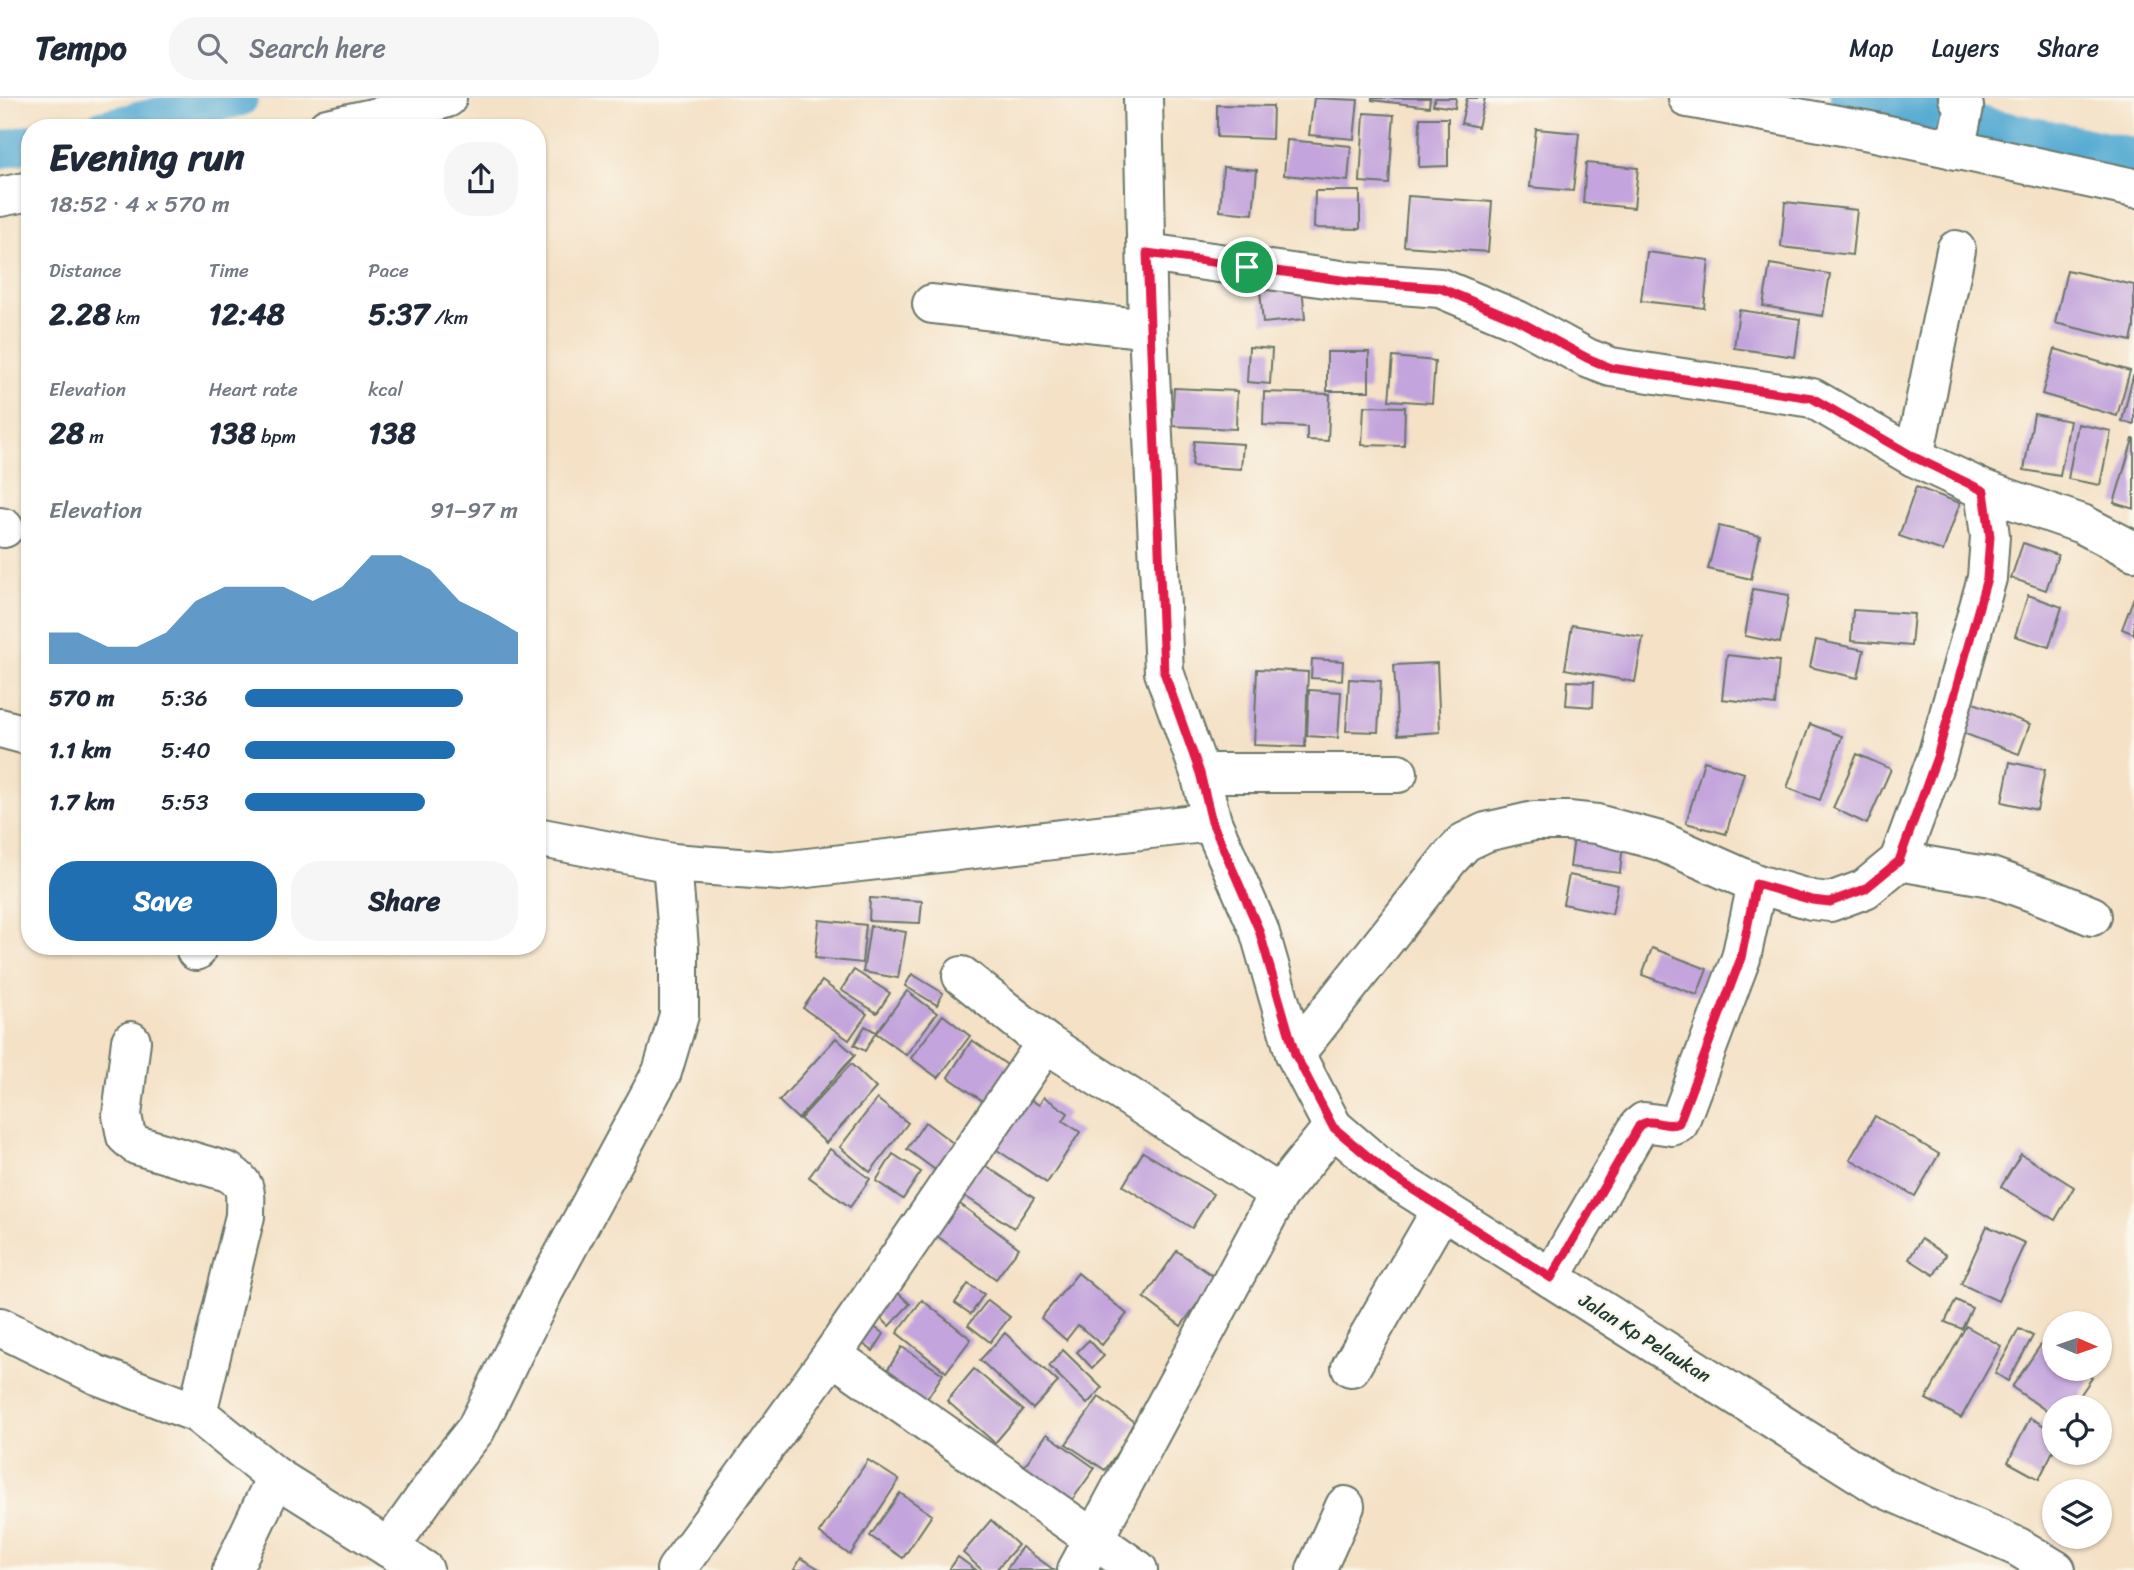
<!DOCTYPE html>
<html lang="en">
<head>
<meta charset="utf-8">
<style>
	body { margin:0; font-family:Sriracha,sans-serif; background:#f6f6f7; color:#1f2937; height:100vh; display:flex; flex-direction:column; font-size:26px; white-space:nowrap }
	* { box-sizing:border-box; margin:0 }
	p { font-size:23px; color:#747a83 }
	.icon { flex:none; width:38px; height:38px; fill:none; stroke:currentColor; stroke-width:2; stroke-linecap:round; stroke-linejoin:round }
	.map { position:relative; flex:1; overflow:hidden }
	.sheet { position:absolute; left:21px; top:21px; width:525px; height:836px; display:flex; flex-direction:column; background:#fff; border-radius:28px; box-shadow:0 2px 5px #0004 }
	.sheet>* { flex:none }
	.needle { width:46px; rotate:92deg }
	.buttons { position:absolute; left:2042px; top:1213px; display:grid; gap:14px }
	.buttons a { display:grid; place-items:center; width:70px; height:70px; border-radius:50%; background:#fff; box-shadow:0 2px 5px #0004; font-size:35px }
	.pin { position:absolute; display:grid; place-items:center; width:60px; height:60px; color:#fff; margin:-30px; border:4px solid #fff; border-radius:50%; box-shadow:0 2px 7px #0007 }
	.round { display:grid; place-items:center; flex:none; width:74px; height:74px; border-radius:28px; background:#f6f6f7 }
	.headline { display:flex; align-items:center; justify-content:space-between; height:119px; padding:0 28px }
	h1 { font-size:38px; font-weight:700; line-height:52px }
	.stats { display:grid; grid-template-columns:repeat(3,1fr); gap:10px; height:119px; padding:7px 28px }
	.stats div { display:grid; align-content:center }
	.stats b { font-size:30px; font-weight:700 }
	.stats small { font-size:19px; font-weight:400 }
	.stats p { font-size:19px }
	.chart { height:196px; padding:14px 28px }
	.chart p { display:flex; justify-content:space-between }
	.chart svg { width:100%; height:126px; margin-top:7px; fill:#1f6fb2; opacity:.7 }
	.button { display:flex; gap:14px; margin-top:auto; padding:14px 28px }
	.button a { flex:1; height:80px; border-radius:28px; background:#1f6fb2; color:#fff; font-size:28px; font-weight:700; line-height:80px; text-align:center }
	.button a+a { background:#f6f6f7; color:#1f2937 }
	ul { padding:0 28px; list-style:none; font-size:23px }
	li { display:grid; grid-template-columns:112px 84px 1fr; align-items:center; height:52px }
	li i { height:18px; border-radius:9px; background:#1f6fb2 }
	header { display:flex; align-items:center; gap:42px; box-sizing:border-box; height:98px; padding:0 35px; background:#fff; border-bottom:2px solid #e0e1e3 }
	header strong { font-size:33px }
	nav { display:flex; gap:38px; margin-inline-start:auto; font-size:24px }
	.search { width:490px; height:63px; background:#f6f6f7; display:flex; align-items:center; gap:18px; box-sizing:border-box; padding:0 24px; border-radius:28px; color:#747a83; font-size:26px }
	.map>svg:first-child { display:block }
</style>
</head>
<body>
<header>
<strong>Tempo</strong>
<div class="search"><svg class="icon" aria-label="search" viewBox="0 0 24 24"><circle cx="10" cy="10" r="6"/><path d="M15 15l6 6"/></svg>Search here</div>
<nav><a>Map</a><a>Layers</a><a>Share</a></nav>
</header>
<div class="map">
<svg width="2134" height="1472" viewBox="0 0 2134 1472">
	<rect width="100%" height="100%" fill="#fbf7ec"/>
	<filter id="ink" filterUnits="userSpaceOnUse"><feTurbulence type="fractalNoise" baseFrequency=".0143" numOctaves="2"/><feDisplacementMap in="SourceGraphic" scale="14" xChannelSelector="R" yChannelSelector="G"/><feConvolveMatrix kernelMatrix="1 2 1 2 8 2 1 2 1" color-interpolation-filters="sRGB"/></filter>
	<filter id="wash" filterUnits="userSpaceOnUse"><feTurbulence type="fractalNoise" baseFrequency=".00686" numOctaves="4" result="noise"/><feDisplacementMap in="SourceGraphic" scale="28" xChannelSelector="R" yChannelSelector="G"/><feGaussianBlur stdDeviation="1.57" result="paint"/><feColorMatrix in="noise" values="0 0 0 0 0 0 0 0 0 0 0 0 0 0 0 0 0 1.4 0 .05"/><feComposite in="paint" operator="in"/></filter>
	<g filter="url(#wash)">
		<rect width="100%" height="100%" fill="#f4e1c6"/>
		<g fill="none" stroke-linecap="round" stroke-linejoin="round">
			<g stroke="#57acd3" stroke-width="37">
				<polyline points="1849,0 2134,58"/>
				<polyline points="103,30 240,0"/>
				<polyline points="0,52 30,45"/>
			</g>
		</g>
		<g id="blocks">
			<g fill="#c3a4dc">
				<polygon points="1314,0 1358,2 1354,41 1309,37"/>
				<polygon points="1372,0 1430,0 1429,9 1372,2"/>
				<polygon points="1435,0 1456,0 1455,10 1433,7"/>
				<polygon points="1467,0 1485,0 1478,29 1461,25"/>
				<polygon points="1217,7 1273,8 1272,41 1217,39"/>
				<polygon points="1364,15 1394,17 1389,86 1360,84"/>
				<polygon points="1420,20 1448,20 1448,68 1419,69"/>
				<polygon points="1536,31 1579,35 1573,93 1530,89"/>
				<polygon points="1287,42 1351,48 1348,83 1284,77"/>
				<polygon points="1586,65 1638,70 1634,110 1583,105"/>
				<polygon points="1223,69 1257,72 1253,116 1220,113"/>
				<polygon points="1315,93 1360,93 1360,131 1314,130"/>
				<polygon points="1408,98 1492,104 1488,154 1404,148"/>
				<polygon points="1785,104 1857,112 1852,157 1781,149"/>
				<polygon points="1647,154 1709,162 1704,210 1641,203"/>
				<polygon points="1770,166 1830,176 1823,218 1763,208"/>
				<polygon points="2067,172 2134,187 2134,230 2131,243 2055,225"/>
				<polygon points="1302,188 1305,221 1263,225 1260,192"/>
				<polygon points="1739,212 1800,221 1795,259 1734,250"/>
				<polygon points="1249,249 1272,251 1270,286 1247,284"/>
				<polygon points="2055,251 2130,273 2117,318 2042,296"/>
				<rect x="1327" y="254" width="42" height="39"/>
				<polygon points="1393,259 1435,263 1432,305 1389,302"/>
				<polygon points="2133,278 2134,278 2134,326 2122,323"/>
				<polygon points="1174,290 1237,293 1236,331 1172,328"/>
				<polygon points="1264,294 1330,296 1328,343 1307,342 1307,329 1263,327"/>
				<polygon points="1364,308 1405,309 1404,348 1362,347"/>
				<polygon points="2034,316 2070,323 2060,378 2024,372"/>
				<polygon points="2078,326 2111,333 2100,387 2068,381"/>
				<polygon points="2133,341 2134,341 2134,411 2114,405"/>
				<polygon points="1194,343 1243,346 1241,371 1192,368"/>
				<polygon points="1916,389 1960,405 1943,453 1899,438"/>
				<polygon points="1719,428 1760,438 1751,481 1708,471"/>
				<polygon points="2023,445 2058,457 2046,492 2011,480"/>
				<polygon points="1753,491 1789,497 1780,545 1745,538"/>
				<polygon points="2028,497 2062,509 2049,549 2015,538"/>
				<polygon points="2134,499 2134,536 2122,531"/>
				<polygon points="1853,512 1914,516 1911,548 1851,543"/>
				<polygon points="1572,527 1643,539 1635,584 1565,571"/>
				<polygon points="1816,542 1864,552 1858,580 1810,569"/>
				<polygon points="1727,557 1779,563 1775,607 1722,601"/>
				<polygon points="1312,561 1343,563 1342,582 1311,580"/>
				<polygon points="1437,565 1440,634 1398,637 1394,567"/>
				<polygon points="1257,571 1308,574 1305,649 1254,647"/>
				<polygon points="1349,581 1381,583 1378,634 1346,633"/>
				<polygon points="1568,583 1594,584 1593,609 1566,607"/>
				<polygon points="1309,592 1341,594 1338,640 1307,638"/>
				<polygon points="1971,604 2030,626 2019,656 1960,634"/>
				<polygon points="1810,626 1842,638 1820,702 1787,690"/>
				<polygon points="1857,656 1891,671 1867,726 1833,710"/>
				<polygon points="1704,663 1744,675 1726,736 1686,725"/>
				<polygon points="2010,664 2045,672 2037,712 2002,704"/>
				<polygon points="1574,739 1623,745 1620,775 1570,769"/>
				<polygon points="1569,777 1618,787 1612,816 1563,806"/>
				<polygon points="870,800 922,803 920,825 869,823"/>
				<polygon points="819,822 866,827 862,865 815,860"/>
				<polygon points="870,828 906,834 898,880 863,874"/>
				<polygon points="1652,850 1707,871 1697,897 1642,877"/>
				<polygon points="854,872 890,895 877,915 841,892"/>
				<polygon points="912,876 943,895 937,907 905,888"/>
				<polygon points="822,883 867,916 849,942 803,910"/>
				<polygon points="907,893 937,915 906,957 876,935"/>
				<polygon points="943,917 970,938 938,980 911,960"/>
				<polygon points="865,928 876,934 865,953 854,947"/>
				<polygon points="836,940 855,957 798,1021 779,1003"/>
				<polygon points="972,942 1010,969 986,1005 948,979"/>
				<polygon points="851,966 876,990 826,1045 800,1021"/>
				<polygon points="1024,997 1039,1007 1044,999 1068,1015 1063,1023 1080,1034 1047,1085 991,1048"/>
				<polygon points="877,1001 908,1025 870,1074 840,1049"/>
				<polygon points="1875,1018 1939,1056 1915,1098 1850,1061"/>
				<polygon points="925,1024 965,1054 946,1080 907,1051"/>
				<polygon points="830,1051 870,1081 850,1109 809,1079"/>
				<polygon points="1143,1054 1213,1096 1192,1130 1123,1088"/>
				<polygon points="893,1056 921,1074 903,1101 876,1083"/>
				<polygon points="2021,1056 2074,1089 2055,1122 2001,1089"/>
				<polygon points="980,1064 1034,1100 1014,1130 960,1095"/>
				<polygon points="956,1103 1019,1150 996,1181 933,1135"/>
				<polygon points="1987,1128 2025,1145 1998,1203 1961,1186"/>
				<polygon points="1921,1141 1946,1157 1934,1177 1909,1161"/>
				<polygon points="1177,1153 1216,1180 1181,1228 1144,1200"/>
				<polygon points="1078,1175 1127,1216 1102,1247 1078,1227 1066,1242 1041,1220"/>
				<polygon points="968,1186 984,1196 971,1216 955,1205"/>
				<polygon points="896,1193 910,1206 889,1228 875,1214"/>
				<polygon points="922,1202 971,1241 946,1274 897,1235"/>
				<polygon points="988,1202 1010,1219 990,1244 968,1227"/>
				<polygon points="1956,1202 1972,1210 1962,1231 1945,1224"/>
				<polygon points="867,1224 884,1236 873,1253 856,1241"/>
				<polygon points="1966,1228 2001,1248 1961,1320 1926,1301"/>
				<polygon points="2019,1231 2033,1238 2008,1283 1995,1275"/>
				<polygon points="1005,1235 1058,1284 1033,1311 980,1262"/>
				<polygon points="1089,1242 1104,1258 1092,1270 1077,1254"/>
				<polygon points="2042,1245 2054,1254 2054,1270 2078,1270 2092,1280 2072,1309 2054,1309 2054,1318 2012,1289"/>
				<polygon points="902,1249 943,1276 921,1310 880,1284"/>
				<polygon points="1063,1252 1102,1290 1087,1306 1049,1268"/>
				<polygon points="974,1271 1023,1312 995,1345 947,1303"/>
				<polygon points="1099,1299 1137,1326 1105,1372 1066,1346"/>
				<polygon points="2030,1320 2054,1333 2054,1351 2039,1381 2008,1364"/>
				<polygon points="1047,1336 1095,1370 1062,1416 1015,1381"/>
				<polygon points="868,1362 899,1382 850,1457 819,1435"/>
				<polygon points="900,1395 932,1417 903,1460 870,1438"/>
				<polygon points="991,1422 1018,1447 996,1472 982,1472 963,1455"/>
				<polygon points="1022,1449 1054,1472 1006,1472"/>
				<polygon points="958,1459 976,1472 949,1472"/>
				<polygon points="801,1460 821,1472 794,1472"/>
			</g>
		</g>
	</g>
	<g filter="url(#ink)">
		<use href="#blocks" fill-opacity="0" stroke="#6a7667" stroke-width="2"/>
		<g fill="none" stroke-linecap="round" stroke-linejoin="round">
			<defs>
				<g id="minor">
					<polyline points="1143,0 1148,231 1164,574 1200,675 1212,724 1259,832 1295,956 1333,1029 1390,1078 1879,1388 2018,1449 2056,1472"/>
					<polyline points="1688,0 1870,33 2134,90"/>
					<polyline points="327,30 409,12 447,0"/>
					<polyline points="1955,52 1964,9 1958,0"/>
					<polyline points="0,99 30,93"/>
					<polyline points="1147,155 1348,183 1440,190 1517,222 1587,260 1611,269 1812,300 1914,359 1984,392 2082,426 2134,453"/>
					<polyline points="932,206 1148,231"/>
					<polyline points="1914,359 1956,152"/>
					<polyline points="1984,392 1990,438 1987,480 1937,659 1899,763 1991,779 2046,799 2092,818"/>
					<polyline points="0,429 4,430"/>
					<polyline points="0,630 30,638"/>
					<polyline points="1200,675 1398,675"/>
					<polyline points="537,739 672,765 781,773 1212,724"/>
					<polyline points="196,853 197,849"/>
					<polyline points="962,878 1046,945 1279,1096"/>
					<path d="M131 943 122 1017 126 1038 136 1047 228 1074C249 1087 245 1095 245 1118L197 1315 276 1379"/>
					<polyline points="1295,956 1449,761 1465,744 1486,734 1534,723 1568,723 1597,726 1660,743 1757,786 1812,802 1830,804 1865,791 1899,763"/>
					<polyline points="1551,1180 1639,1028 1644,1024 1672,1028 1679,1025 1741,860 1757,786"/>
					<polyline points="0,1229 97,1277 197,1315"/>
					<polyline points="832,1257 1138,1472"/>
					<polyline points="1351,1269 1442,1111"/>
					<polyline points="389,1450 450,1364 476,1331 544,1193 662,974 679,917 679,850 672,765"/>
					<polyline points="232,1472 276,1379 424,1472"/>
					<polyline points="676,1472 832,1257 1046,945"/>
					<polyline points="1077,1472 1279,1096 1333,1029"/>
					<polyline points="1316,1472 1345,1408"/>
				</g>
			</defs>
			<use href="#minor" stroke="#6a7667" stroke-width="42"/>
			<use href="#minor" stroke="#fff" stroke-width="38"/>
		</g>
	</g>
	<g fill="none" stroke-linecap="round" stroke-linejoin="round" filter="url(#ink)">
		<defs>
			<path id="route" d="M1147 155 1348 183 1440 190 1517 222 1587 260 1611 270 1812 300 1914 359 1984 393 1990 438 1987 480 1937 659 1899 763 1865 791 1830 804 1812 802 1756 786 1741 860 1679 1025C1665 1031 1651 1018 1639 1028L1551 1180 1390 1077 1333 1029 1295 956 1259 832 1212 724 1200 675 1164 574Z"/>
		</defs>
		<use href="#route" stroke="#fff" stroke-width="14"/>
		<use href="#route" stroke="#e11d48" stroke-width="9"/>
	</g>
	<g text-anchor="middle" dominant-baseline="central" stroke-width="5" stroke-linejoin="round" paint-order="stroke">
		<g font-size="19" fill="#1f3d34" stroke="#fbf7ec">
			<text transform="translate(1645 1240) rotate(32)">Jalan Kp Pelaukan</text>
		</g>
	</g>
</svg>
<div class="buttons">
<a><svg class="needle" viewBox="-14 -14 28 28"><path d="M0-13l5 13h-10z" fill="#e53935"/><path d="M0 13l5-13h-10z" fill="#747a83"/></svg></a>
<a><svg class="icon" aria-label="locate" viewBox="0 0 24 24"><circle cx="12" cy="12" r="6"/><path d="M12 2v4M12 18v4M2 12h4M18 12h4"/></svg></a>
<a><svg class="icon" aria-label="layers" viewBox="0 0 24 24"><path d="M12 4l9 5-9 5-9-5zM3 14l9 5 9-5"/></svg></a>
</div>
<div class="pin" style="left:1247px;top:169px;background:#1e9e55"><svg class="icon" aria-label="arrive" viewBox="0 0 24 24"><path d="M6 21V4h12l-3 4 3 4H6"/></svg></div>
<section class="sheet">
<div class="headline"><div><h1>Evening run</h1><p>18:52 · 4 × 570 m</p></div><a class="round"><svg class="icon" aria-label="share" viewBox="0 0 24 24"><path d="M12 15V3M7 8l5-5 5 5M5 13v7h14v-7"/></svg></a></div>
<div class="stats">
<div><p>Distance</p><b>2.28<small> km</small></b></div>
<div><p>Time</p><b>12:48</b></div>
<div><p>Pace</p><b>5:37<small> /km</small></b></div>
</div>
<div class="stats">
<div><p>Elevation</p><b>28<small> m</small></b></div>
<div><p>Heart rate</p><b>138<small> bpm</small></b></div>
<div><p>kcal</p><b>138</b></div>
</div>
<div class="chart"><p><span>Elevation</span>91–97 m</p>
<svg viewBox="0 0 160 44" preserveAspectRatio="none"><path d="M0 44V33L10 33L20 38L30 38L40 33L50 22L60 17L70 17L80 17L90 22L100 17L110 6L120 6L130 11L140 22L150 27L160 33V44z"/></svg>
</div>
<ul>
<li><b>570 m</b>5:36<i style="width:80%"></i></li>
<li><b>1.1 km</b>5:40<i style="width:77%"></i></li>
<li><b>1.7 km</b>5:53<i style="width:66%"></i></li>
</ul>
<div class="button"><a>Save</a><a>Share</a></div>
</section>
</div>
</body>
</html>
